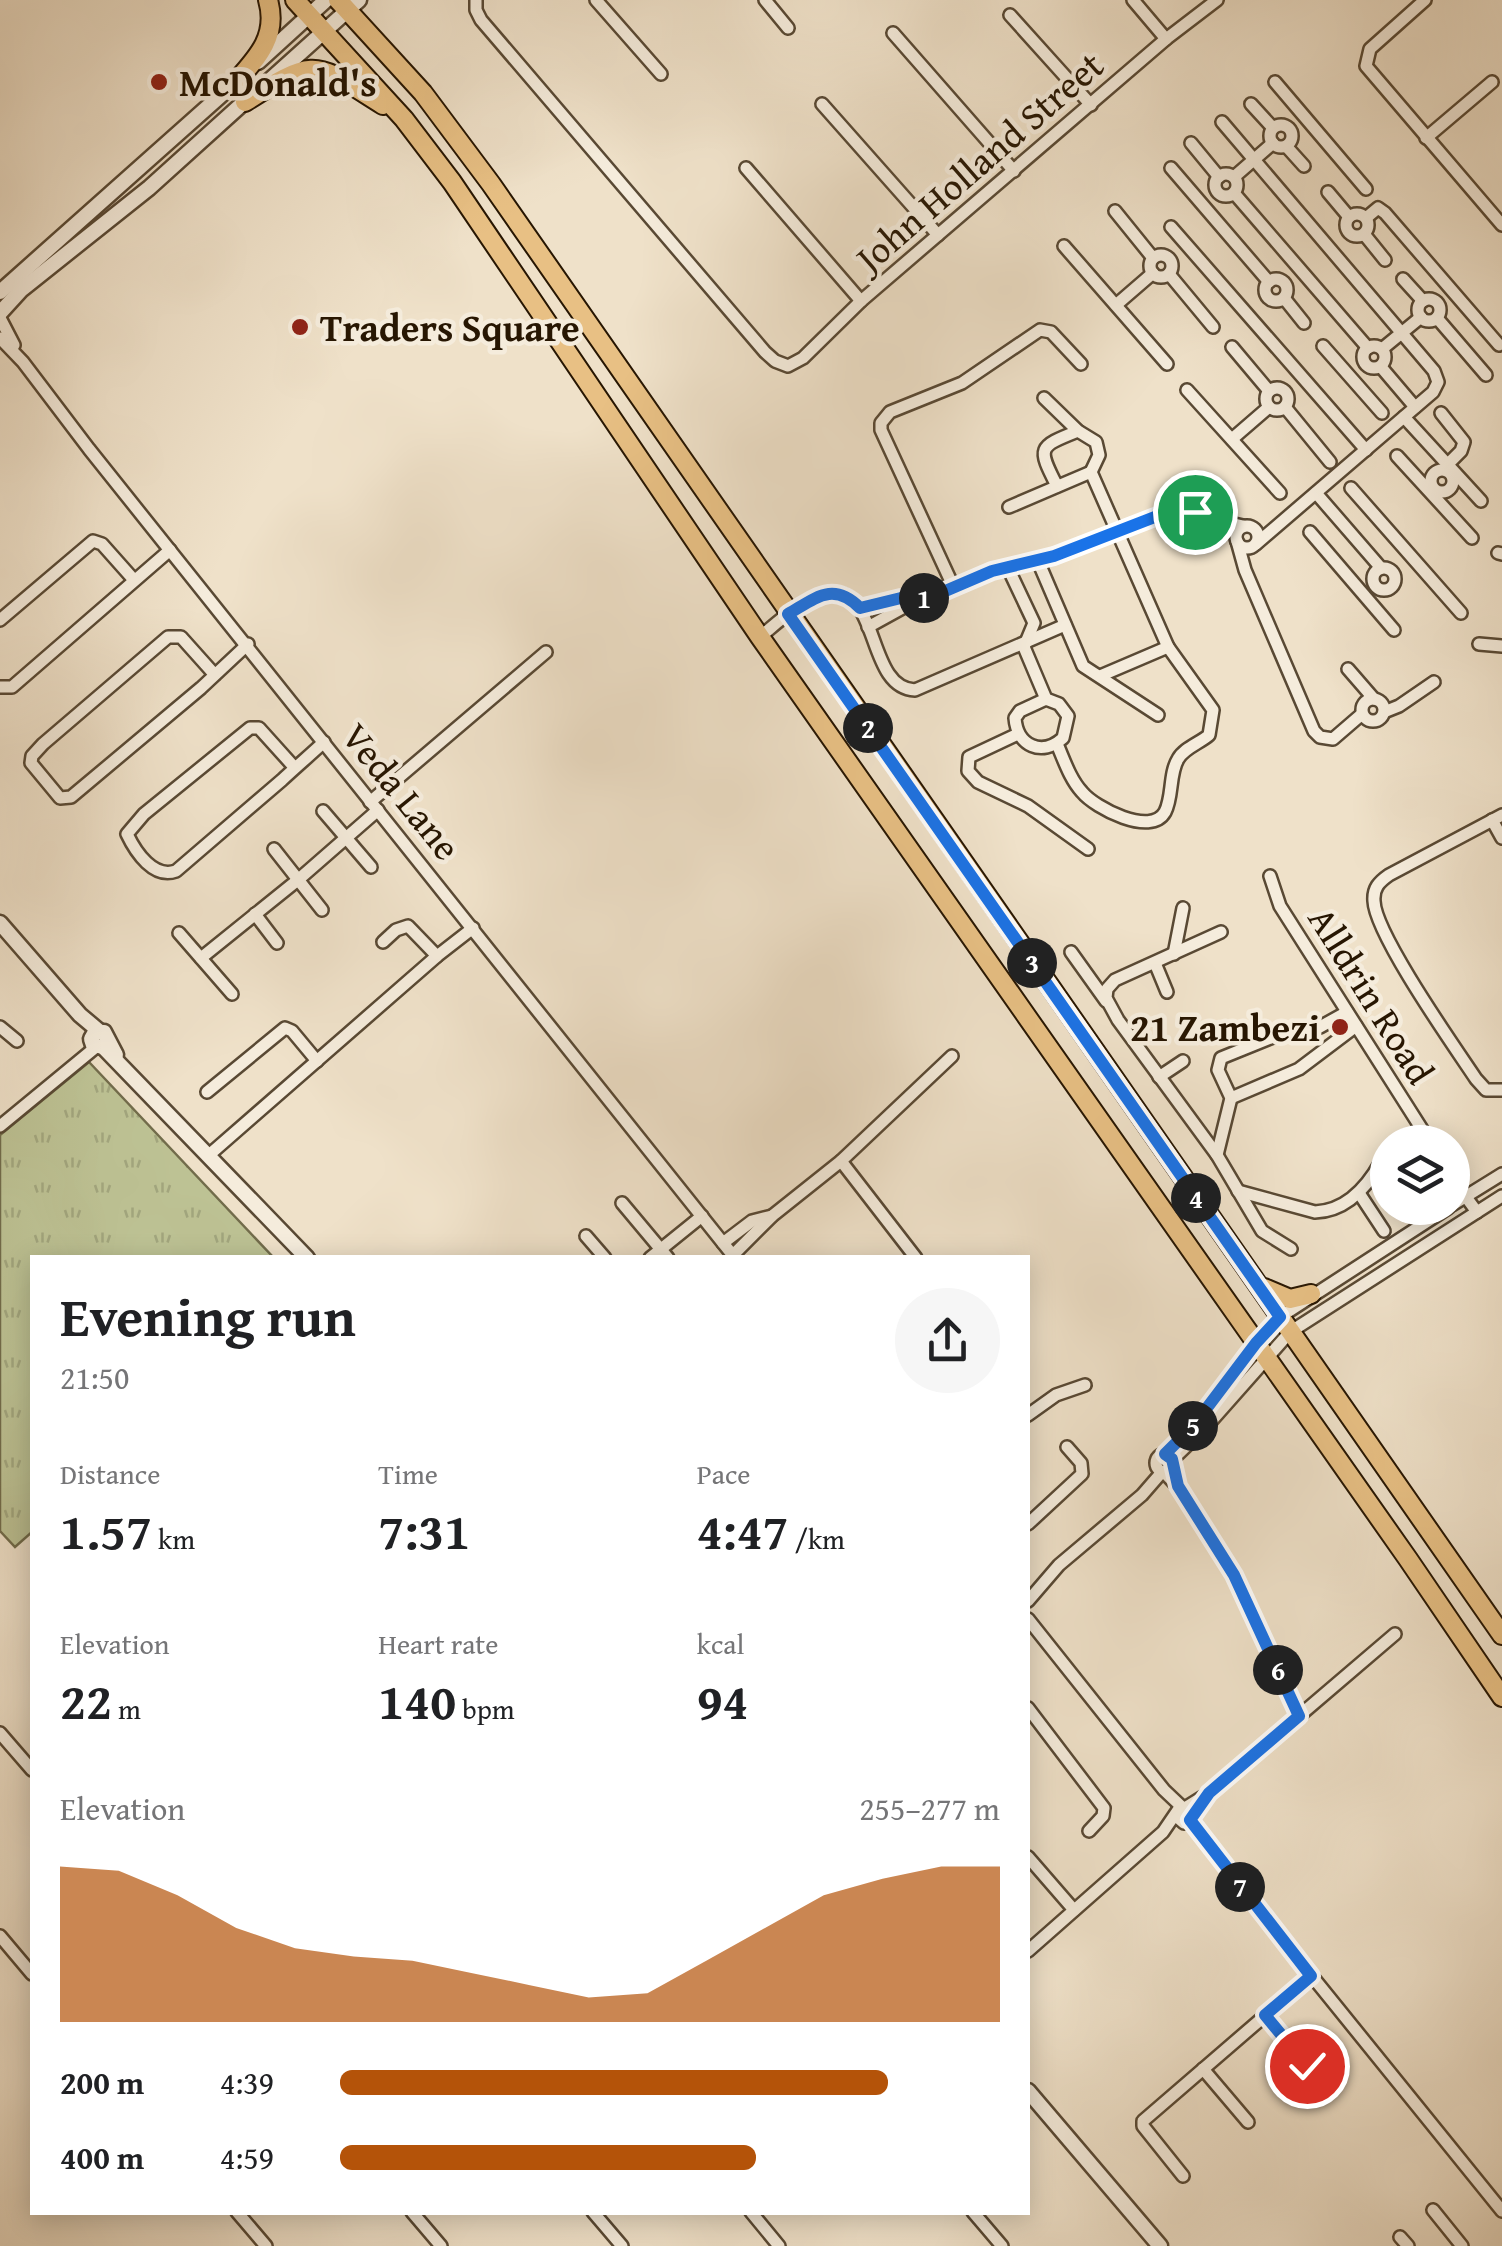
<!DOCTYPE html>
<html lang="en">
<head>
<meta charset="utf-8">
<style>
	body { margin:0; font-family:"Gentium Book Plus",serif; background:#f6f6f6; color:#202124; height:100vh; display:flex; flex-direction:column; font-size:38px; white-space:nowrap }
	* { box-sizing:border-box; margin:0 }
	p { font-size:32px; color:#757577 }
	.icon { flex:none; width:55px; height:55px; fill:none; stroke:currentColor; stroke-width:2; stroke-linecap:round; stroke-linejoin:round }
	.map { position:relative; flex:1; overflow:hidden }
	.sheet { position:absolute; left:30px; top:1255px; width:1000px; height:960px; display:flex; flex-direction:column; background:#fff; border-radius:0px; box-shadow:0 5px 25px #0003 }
	.sheet>* { flex:none }
	.buttons { position:absolute; left:1370px; top:1125px; display:grid; gap:20px }
	.buttons a { display:grid; place-items:center; width:100px; height:100px; border-radius:50%; background:#fff; box-shadow:0 5px 25px #0003; font-size:50px }
	.pin { position:absolute; display:grid; place-items:center; width:85px; height:85px; color:#fff; margin:-42px; border:5px solid #fff; border-radius:50%; box-shadow:0 2px 10px #0007 }
	.km { position:absolute; width:50px; height:50px; margin:-25px; border-radius:50%; background:#222; color:#fff; font-size:28px; line-height:50px; text-align:center }
	.round { display:grid; place-items:center; flex:none; width:105px; height:105px; border-radius:52px; background:#f6f6f6 }
	.headline { display:flex; align-items:center; justify-content:space-between; height:170px; padding:0 30px }
	h1 { font-size:55px; font-weight:600; line-height:75px }
	.stats { display:grid; grid-template-columns:repeat(3,1fr); gap:15px; height:170px; padding:10px 30px }
	.stats div { display:grid; align-content:center }
	.stats b { font-size:50px; font-weight:600 }
	.stats small { font-size:28px; font-weight:400 }
	.stats p { font-size:28px }
	.chart { height:280px; padding:20px 30px }
	.chart p { display:flex; justify-content:space-between }
	.chart svg { width:100%; height:180px; margin-top:10px; fill:#b45309; opacity:.7 }
	ul { padding:0 30px; list-style:none; font-size:32px }
	li { display:grid; grid-template-columns:160px 120px 1fr; align-items:center; height:75px }
	li i { height:25px; border-radius:12px; background:#b45309 }
	.map>svg:first-child { display:block }
</style>
</head>
<body>
<div class="map">
<svg width="1502" height="2246" viewBox="0 0 1502 2246">
	<defs>
		<pattern id="grass-tufts" width="24" height="20" patternUnits="userSpaceOnUse" patternTransform="scale(2.5)"><rect width="24" height="20" fill="#bdc294"/><path d="M3 7l-1-3M5 7V3M7 7l1-3M15 17l-1-3M17 17v-4M19 17l1-3" fill="none" stroke="#a2a67e"/></pattern>
	</defs>
	<rect width="100%" height="100%" fill="#efe1c9"/>
	<filter id="stains"><feTurbulence type="fractalNoise" baseFrequency=".002" numOctaves="4"/><feColorMatrix values="0 0 0 0 .2 0 0 0 0 .09 0 0 0 0 .02 0 0 0 .5 -.17"/></filter>
	<radialGradient id="worn" r=".72"><stop offset=".6" stop-color="#630" stop-opacity="0"/><stop offset="1" stop-color="#630" stop-opacity=".3"/></radialGradient>
	<polygon fill="url(#grass-tufts)" stroke="#726c4b" stroke-width="2.5" points="89,1062 273,1257 32,1258 32,1532 15,1547 0,1531 0,1135"/>
	<g fill="none" stroke-linecap="round" stroke-linejoin="round">
		<defs>
			<g id="minor">
				<polyline points="476,0 476,10 481,20 765,352 775,361 788,366 803,358 861,301 1166,39 1217,0"/>
				<polyline points="596,0 661,74"/>
				<polyline points="765,0 788,28"/>
				<polyline points="1133,0 1166,39"/>
				<polyline points="1425,0 1370,49 1366,66 1502,225"/>
				<polyline points="1010,15 1091,105"/>
				<polyline points="893,33 1014,171"/>
				<polyline points="1275,82 1366,189"/>
				<polyline points="822,104 938,235"/>
				<polyline points="1251,104 1273,128"/>
				<polyline points="1222,122 1434,371 1438,382 1433,392 1256,544"/>
				<circle cx="1281" cy="136" r="11"/>
				<polyline points="1426,138 1492,82"/>
				<polyline points="1191,143 1219,177"/>
				<polyline points="1286,146 1304,166"/>
				<polyline points="746,168 861,301"/>
				<polyline points="1171,168 1269,282"/>
				<circle cx="1226" cy="185" r="11"/>
				<polyline points="1234,177 1273,143"/>
				<polyline points="1328,192 1349,217"/>
				<polyline points="1234,193 1368,348"/>
				<polyline points="1115,211 1153,258"/>
				<circle cx="1357" cy="225" r="11"/>
				<polyline points="1366,218 1378,208 1385,213 1499,345"/>
				<polyline points="1171,227 1366,450"/>
				<polyline points="1364,234 1385,260"/>
				<polyline points="1064,246 1167,364"/>
				<circle cx="1161" cy="266" r="11"/>
				<polyline points="1169,274 1213,327"/>
				<circle cx="1276" cy="290" r="11"/>
				<polyline points="1403,279 1423,301"/>
				<polyline points="1284,298 1304,323"/>
				<circle cx="1429" cy="310" r="11"/>
				<polyline points="1116,305 1153,273"/>
				<polyline points="0,318 14,345"/>
				<polyline points="1437,318 1486,375"/>
				<polyline points="0,338 23,362 89,449 735,1258"/>
				<circle cx="1374" cy="357" r="11"/>
				<polyline points="1323,346 1382,413"/>
				<polyline points="1232,347 1269,391"/>
				<polyline points="1382,349 1421,317"/>
				<polyline points="1381,367 1415,407"/>
				<circle cx="1277" cy="399" r="11"/>
				<polyline points="1187,390 1280,493"/>
				<polyline points="1044,398 1078,431 1096,442 1099,455 1091,472 1168,647 1100,676"/>
				<polyline points="1285,407 1330,462"/>
				<polyline points="1441,413 1464,442 1461,451 1448,464"/>
				<polyline points="1404,417 1481,501"/>
				<polyline points="1232,439 1269,407"/>
				<polyline points="1397,456 1472,538"/>
				<circle cx="1442" cy="481" r="11"/>
				<path d="M1057 486C1037 447 1038 447 1078 431"/>
				<polyline points="1351,488 1461,613"/>
				<polyline points="1316,493 1381,568"/>
				<polyline points="1009,507 1091,472"/>
				<circle cx="1247" cy="537" r="11"/>
				<polyline points="1310,532 1394,630"/>
				<polyline points="1237,541 1245,570 1314,731 1320,737 1333,739 1362,714"/>
				<polyline points="1498,553 1502,554"/>
				<polyline points="1038,561 1083,666 1158,715"/>
				<circle cx="1384" cy="579" r="11"/>
				<path d="M1008 568 1034 623 1024 647 1046 699 1059 704 1068 716 1063 738C1042 757 1017 746 1015 718L1020 711 1046 699"/>
				<polyline points="954,588 881,430 881,423 890,412 962,383 1040,330 1051,332 1081,364"/>
				<polyline points="860,608 901,598 929,597 992,571 1054,556 1173,510 1243,526"/>
				<polyline points="0,620 93,541 102,544 134,580"/>
				<polyline points="868,627 917,600"/>
				<path d="M760 637C778 622 803 598 827 594 881 583 865 688 915 690L1065 625"/>
				<polyline points="1479,644 1502,646"/>
				<polyline points="1348,669 1374,699"/>
				<polyline points="215,675 181,637 168,637 43,744 32,756 31,763 60,798 71,797 201,688 248,644"/>
				<polyline points="0,687 12,687 170,550"/>
				<circle cx="1373" cy="710" r="11"/>
				<polyline points="1384,712 1399,706 1434,682"/>
				<polyline points="1018,734 969,757 968,771 978,782 1028,806 1088,849"/>
				<path d="M1057 744C1064 760 1070 779 1082 792 1095 808 1151 837 1165 812 1173 797 1169 774 1178 759 1184 748 1200 743 1209 735L1213 710 1168 647"/>
				<path d="M295 768 259 728H250L144 814 127 834C136 853 154 879 176 871L282 780C296 767 310 755 324 742"/>
				<polyline points="370,802 546,652"/>
				<polyline points="323,811 371,867"/>
				<path d="M1502 815 1389 875C1379 882 1373 888 1374 901 1375 934 1454 1046 1476 1079L1486 1090H1502"/>
				<polyline points="1492,820 1502,838"/>
				<polyline points="274,849 322,910"/>
				<polyline points="1270,876 1280,906 1430,1142"/>
				<polyline points="255,914 277,943"/>
				<polyline points="1221,932 1115,980 1107,989 1106,998 1118,1020 1217,1155 1262,1231 1291,1249"/>
				<polyline points="179,933 232,994"/>
				<polyline points="383,942 396,930 408,926 437,956"/>
				<polyline points="1071,952 1106,1001"/>
				<polyline points="1174,954 1183,908"/>
				<polyline points="201,958 299,879 378,810"/>
				<polyline points="1155,963 1167,992"/>
				<polyline points="0,1027 17,1041"/>
				<polyline points="1159,1077 1183,1061"/>
				<polyline points="207,1092 285,1028 292,1031 317,1061"/>
				<polyline points="1231,1098 1299,1069 1356,1026"/>
				<polyline points="0,1126 96,1047"/>
				<polyline points="209,1155 437,956 473,928"/>
				<polyline points="1217,1155 1231,1098 1218,1070 1221,1058 1283,1033 1320,1027 1347,1012"/>
				<polyline points="841,1161 916,1258"/>
				<polyline points="1452,1178 1477,1212"/>
				<path d="M1238 1191 1315 1212C1346 1211 1367 1187 1381 1162"/>
				<polyline points="1359,1193 1384,1231"/>
				<polyline points="622,1203 668,1258"/>
				<polyline points="1452,1205 1502,1174"/>
				<polyline points="586,1236 605,1258"/>
				<polyline points="723,1243 752,1221 772,1216"/>
				<polyline points="733,1255 772,1216 841,1161 952,1056"/>
				<polyline points="650,1258 702,1216"/>
				<polyline points="1028,1415 1056,1395 1085,1385"/>
				<circle cx="1165" cy="1463" r="9"/>
				<polyline points="1165,1454 1194,1425 1255,1343 1280,1317 1448,1208"/>
				<polyline points="1173,1459 1206,1427 1290,1332 1502,1196"/>
				<polyline points="1164,1472 1177,1486 1234,1575 1299,1716"/>
				<polyline points="1028,1524 1082,1474 1081,1463 1067,1447"/>
				<polyline points="1028,1601 1059,1565 1142,1495 1162,1472"/>
				<polyline points="1028,1619 1164,1790 1183,1808"/>
				<polyline points="1028,1708 1104,1808 1103,1816 1089,1831"/>
				<polyline points="0,1733 32,1770"/>
				<polyline points="1185,1808 1209,1793 1395,1634"/>
				<polyline points="1190,1819 1286,1944 1502,2211"/>
				<polyline points="1028,1857 1074,1910"/>
				<polyline points="0,1936 32,1974"/>
				<polyline points="1028,1951 1163,1832 1178,1810 1185,1808 1191,1815 1184,1823 1176,1816"/>
				<polyline points="1265,2015 1307,2066"/>
				<polyline points="1203,2069 1248,2122"/>
				<polyline points="1183,2176 1143,2126 1143,2121 1311,1976"/>
				<polyline points="1433,2210 1462,2246"/>
				<polyline points="237,2212 266,2246"/>
				<polyline points="412,2212 441,2246"/>
				<polyline points="593,2212 622,2246"/>
				<polyline points="751,2212 779,2246"/>
				<polyline points="973,2212 1002,2246"/>
				<polyline points="1400,2237 1408,2246"/>
			</g>
			<g id="tertiary">
				<polyline points="258,62 326,0"/>
				<polyline points="269,81 359,0"/>
				<polyline points="0,292 238,80"/>
				<polyline points="0,313 21,290 149,188 252,95"/>
				<polyline points="0,923 80,1015 99,1031"/>
				<polyline points="103,1047 307,1258"/>
				<polyline points="103,1047 93,1045 91,1039 95,1032 104,1032 116,1055"/>
				<polyline points="1028,2091 1160,2246"/>
			</g>
			<g id="primary">
				<polyline points="295,0 404,119 452,182 760,637 1408,1559 1502,1697"/>
				<polyline points="338,0 423,93 491,184 1502,1635"/>
				<path d="M231 87C255 60 279 38 268 0"/>
				<path d="M245 102C318 55 314 62 383 105"/>
				<polyline points="1264,1288 1290,1299 1311,1294"/>
			</g>
		</defs>
		<use href="#minor" stroke="#594934" stroke-width="16"/>
		<use href="#tertiary" stroke="#594934" stroke-width="19"/>
		<use href="#primary" stroke="#271602" stroke-width="22"/>
		<use href="#minor" stroke="#f5ecdc" stroke-width="11"/>
		<use href="#tertiary" stroke="#f5ecdc" stroke-width="14"/>
		<use href="#primary" stroke="#e8c084" stroke-width="18"/>
	</g>
	<g fill="none" stroke-linecap="round" stroke-linejoin="round">
		<defs>
			<path id="route" d="M1195 512 1173 510 1054 556 992 571 929 598H901L860 608C833 581 816 598 788 614L1280 1317 1256 1343 1194 1425 1165 1454 1172 1459 1178 1486 1234 1575 1299 1716 1209 1793 1190 1820 1311 1976 1265 2015 1307 2066"/>
		</defs>
		<use href="#route" stroke="#fff" stroke-width="20"/>
		<use href="#route" stroke="#1a73e8" stroke-width="12"/>
	</g>
	<g fill="#8f2418" stroke="#f5ecdc" stroke-width="4">
		<circle cx="159" cy="82" r="10"/>
		<circle cx="300" cy="327" r="10"/>
		<circle cx="1340" cy="1027" r="10"/>
	</g>
	<g text-anchor="middle" dominant-baseline="central" stroke-width="9" stroke-linejoin="round" paint-order="stroke">
		<g font-size="38" font-weight="bold" fill="#271602" stroke="#f5ecdc" text-anchor="start">
			<text x="179" y="82">McDonald's</text>
			<text x="320" y="327">Traders Square</text>
			<text x="1320" y="1027" text-anchor="end">21 Zambezi</text>
		</g>
		<g font-size="38" fill="#271602" stroke="#f5ecdc">
			<text transform="translate(979 161) rotate(-41)">John Holland Street</text>
			<text transform="translate(402 791) rotate(51)">Veda Lane</text>
			<text transform="translate(1372 995) rotate(58)">Alldrin Road</text>
		</g>
	</g>
	<rect width="100%" height="100%" filter="url(#stains)"/>
	<rect width="100%" height="100%" fill="url(#worn)"/>
</svg>
<div class="buttons">
<a><svg class="icon" aria-label="layers" viewBox="0 0 24 24"><path d="M12 4l9 5-9 5-9-5zM3 14l9 5 9-5"/></svg></a>
</div>
<div class="pin" style="left:1195px;top:512px;background:#1e9e55"><svg class="icon" aria-label="arrive" viewBox="0 0 24 24"><path d="M6 21V4h12l-3 4 3 4H6"/></svg></div>
<div class="pin" style="left:1307px;top:2066px;background:#d93025"><svg class="icon" aria-label="check" viewBox="0 0 24 24"><path d="M5 12l5 5 9-10"/></svg></div>
<b class="km" style="left:924px;top:598px">1</b>
<b class="km" style="left:868px;top:728px">2</b>
<b class="km" style="left:1032px;top:963px">3</b>
<b class="km" style="left:1196px;top:1198px">4</b>
<b class="km" style="left:1193px;top:1426px">5</b>
<b class="km" style="left:1278px;top:1670px">6</b>
<b class="km" style="left:1240px;top:1887px">7</b>
<section class="sheet">
<div class="headline"><div><h1>Evening run</h1><p>21:50</p></div><a class="round"><svg class="icon" aria-label="share" viewBox="0 0 24 24"><path d="M12 15V3M7 8l5-5 5 5M5 13v7h14v-7"/></svg></a></div>
<div class="stats">
<div><p>Distance</p><b>1.57<small> km</small></b></div>
<div><p>Time</p><b>7:31</b></div>
<div><p>Pace</p><b>4:47<small> /km</small></b></div>
</div>
<div class="stats">
<div><p>Elevation</p><b>22<small> m</small></b></div>
<div><p>Heart rate</p><b>140<small> bpm</small></b></div>
<div><p>kcal</p><b>94</b></div>
</div>
<div class="chart"><p><span>Elevation</span>255–277 m</p>
<svg viewBox="0 0 160 44" preserveAspectRatio="none"><path d="M0 44V6L10 7L20 13L30 21L40 26L50 28L60 29L70 32L80 35L90 38L100 37L110 29L120 21L130 13L140 9L150 6L160 6V44z"/></svg>
</div>
<ul>
<li><b>200 m</b>4:39<i style="width:83%"></i></li>
<li><b>400 m</b>4:59<i style="width:63%"></i></li>
</ul>
</section>
</div>
</body>
</html>
